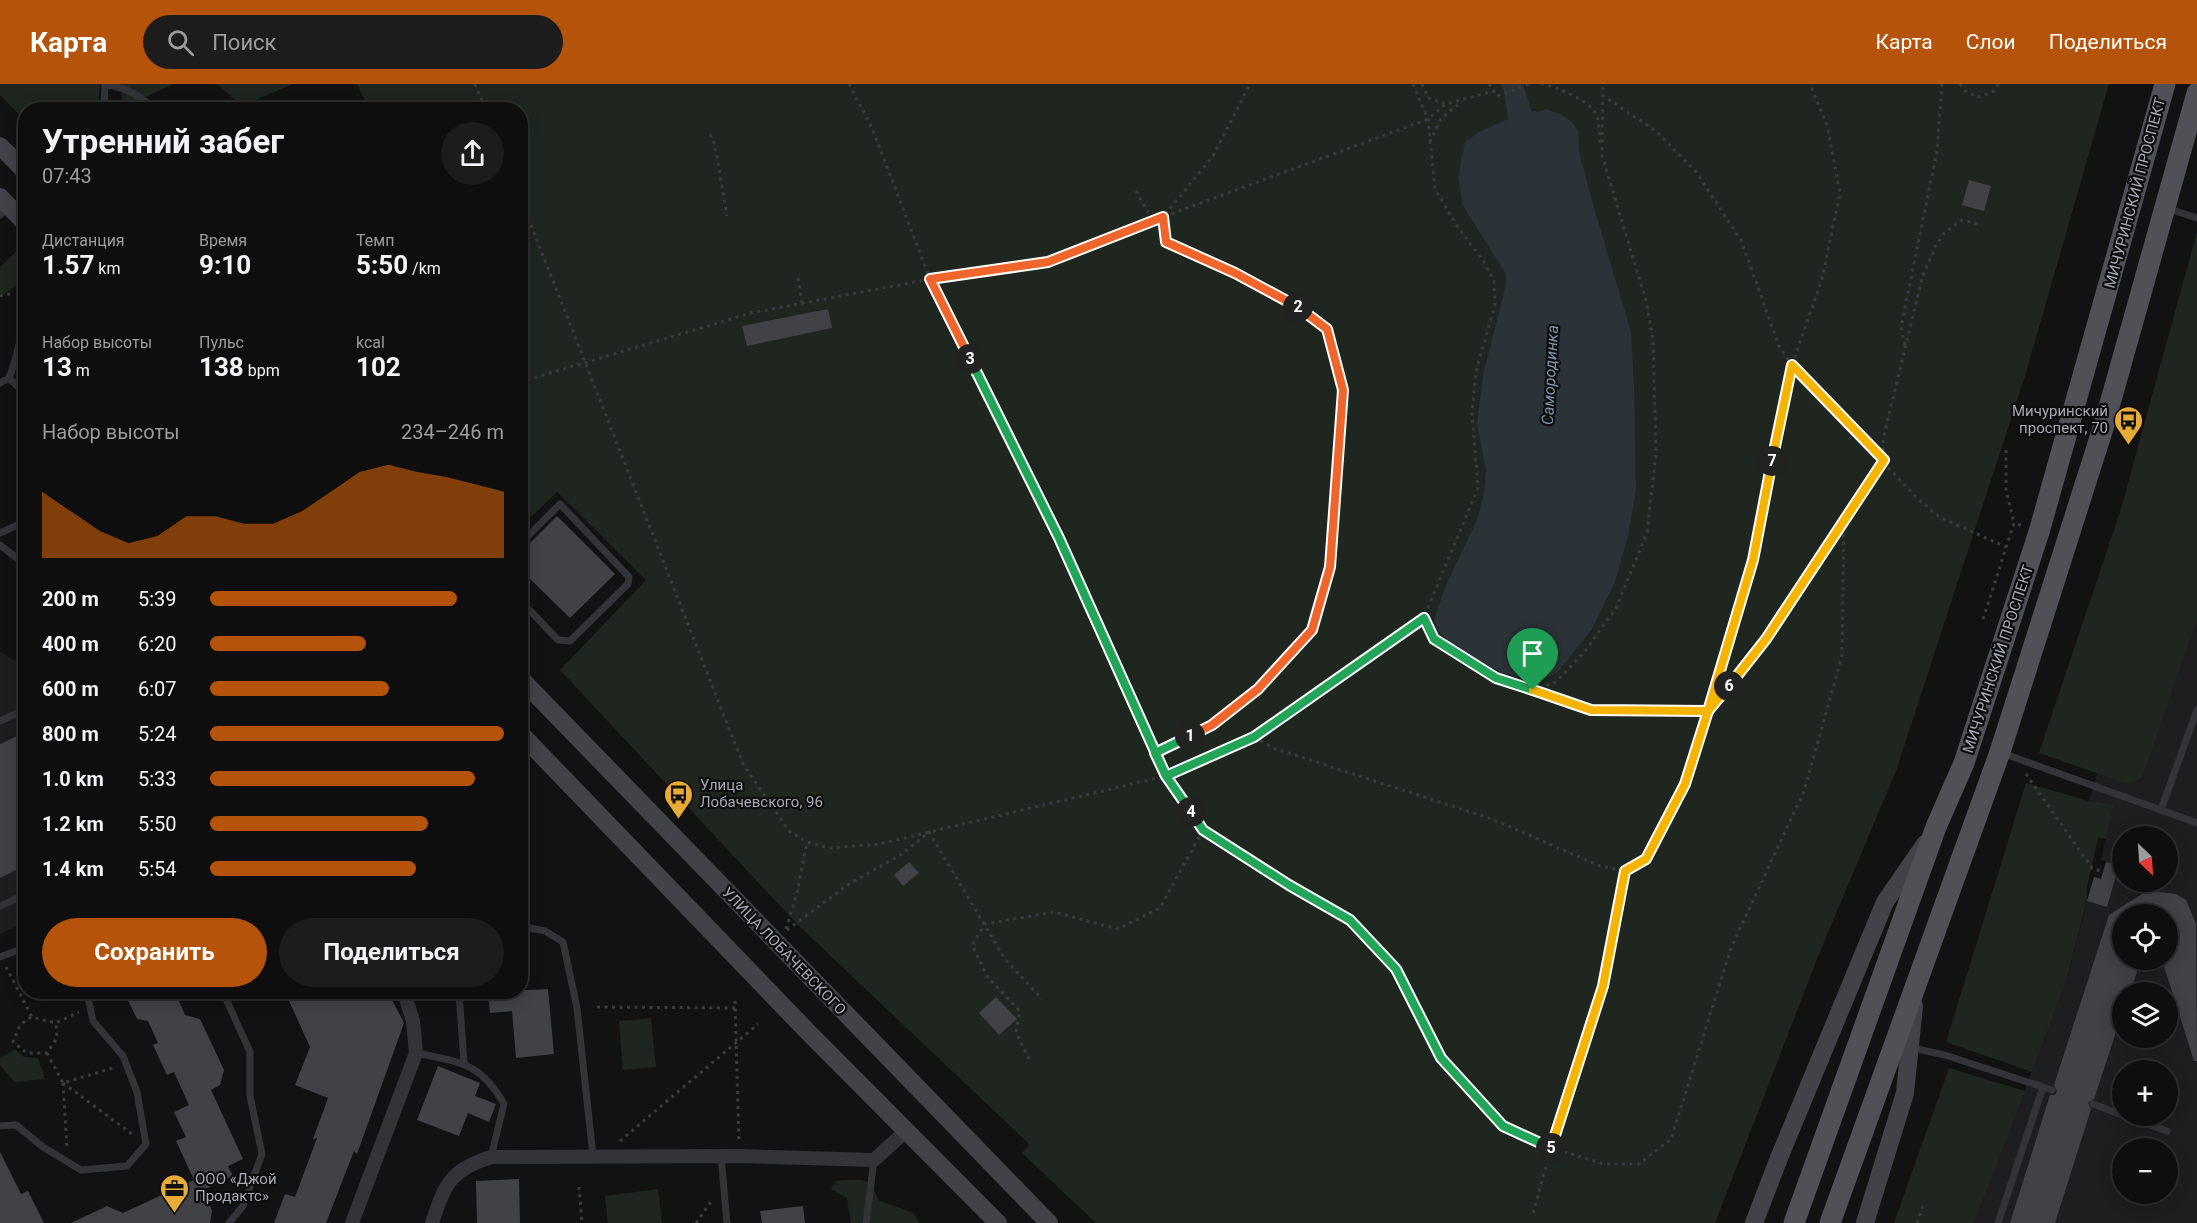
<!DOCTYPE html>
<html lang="ru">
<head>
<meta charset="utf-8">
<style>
	body { margin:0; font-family:Roboto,sans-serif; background:#1c1c1c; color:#f1f3f6; height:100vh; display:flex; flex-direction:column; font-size:22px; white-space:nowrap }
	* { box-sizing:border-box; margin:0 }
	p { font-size:20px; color:#9b9c9e }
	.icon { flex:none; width:33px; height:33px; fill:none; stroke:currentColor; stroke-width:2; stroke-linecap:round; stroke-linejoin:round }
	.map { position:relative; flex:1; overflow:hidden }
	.panel { position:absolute; left:18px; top:18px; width:510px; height:897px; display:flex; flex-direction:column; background:#0e0e0e; border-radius:24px; box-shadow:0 3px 15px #0003,0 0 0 2px #2e2e2e }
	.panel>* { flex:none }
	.needle { width:39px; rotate:155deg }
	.tools { position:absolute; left:2112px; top:742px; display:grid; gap:12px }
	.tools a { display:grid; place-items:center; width:66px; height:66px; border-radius:50%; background:#0e0e0e; box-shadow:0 3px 15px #0003,0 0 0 2px #2e2e2e; font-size:30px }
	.pin { position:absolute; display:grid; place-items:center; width:51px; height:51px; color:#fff; margin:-62px -26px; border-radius:50% 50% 50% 0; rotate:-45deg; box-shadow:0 0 6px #0007 }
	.pin .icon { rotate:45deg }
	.km { position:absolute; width:30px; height:30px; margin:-15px; border-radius:50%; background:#222; color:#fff; font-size:16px; line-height:30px; text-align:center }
	.round { display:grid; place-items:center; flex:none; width:63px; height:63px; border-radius:32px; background:#1c1c1c }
	.overview { display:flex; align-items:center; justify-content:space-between; height:102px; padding:0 24px }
	h1 { font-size:33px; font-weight:700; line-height:45px }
	.stats { display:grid; grid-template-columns:repeat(3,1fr); gap:9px; height:102px; padding:6px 24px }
	.stats div { display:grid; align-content:center }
	.stats b { font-size:26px; font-weight:700 }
	.stats small { font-size:16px; font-weight:400 }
	.stats p { font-size:16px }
	.chart { height:168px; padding:12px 24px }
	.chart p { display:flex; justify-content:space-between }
	.chart svg { width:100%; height:108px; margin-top:6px; fill:#b45309; opacity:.7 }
	.action { display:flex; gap:12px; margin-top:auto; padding:12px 24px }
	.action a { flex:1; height:69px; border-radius:36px; background:#b45309; color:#fff; font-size:24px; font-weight:700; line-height:69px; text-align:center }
	.action a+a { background:#1c1c1c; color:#f1f3f6 }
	ul { padding:0 24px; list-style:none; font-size:20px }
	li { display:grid; grid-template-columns:96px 72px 1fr; align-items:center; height:45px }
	li i { height:15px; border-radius:8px; background:#b45309 }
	header { display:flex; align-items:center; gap:36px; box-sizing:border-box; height:84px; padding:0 30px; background:#b45309; color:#fff }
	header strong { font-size:28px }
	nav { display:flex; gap:33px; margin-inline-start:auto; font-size:21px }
	.search { width:420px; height:54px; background:#1c1c1c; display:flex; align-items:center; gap:15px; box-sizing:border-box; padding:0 21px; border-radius:33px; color:#9b9c9e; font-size:22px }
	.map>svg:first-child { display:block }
</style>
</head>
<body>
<header>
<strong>Карта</strong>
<div class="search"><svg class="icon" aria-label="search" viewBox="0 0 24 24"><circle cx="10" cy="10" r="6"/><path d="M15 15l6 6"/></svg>Поиск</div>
<nav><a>Карта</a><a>Слои</a><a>Поделиться</a></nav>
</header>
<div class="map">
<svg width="2197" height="1139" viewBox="0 0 2197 1139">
	<rect width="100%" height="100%" fill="#121213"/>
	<g fill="#1e1e20" fill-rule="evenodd">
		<path d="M2197 352V1139H1974L2066 897 2094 793 2101 795 2106 778 2101 776 2114 720 2089 717ZM2122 753H2168V798H2122ZM2122 831H2168V876H2122ZM2122 909H2168V954H2122ZM2122 987H2168V1032H2122ZM2122 1065H2168V1110H2122Z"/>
		<polygon points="0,567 26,585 25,839 0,850"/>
	</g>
	<g fill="#1e261f">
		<polygon points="0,0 100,0 98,25 26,26 25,37 0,11"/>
		<polygon points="122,0 174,0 121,24"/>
		<polygon points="217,0 293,0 242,22"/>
		<polygon points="357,0 2109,0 2025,292 1896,687 1819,870 1715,1139 1096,1139 1022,1069 1029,1060 797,840 560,586 646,496 557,408 521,443 520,26 369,25"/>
		<polygon points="2197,148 2197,535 2142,694 2128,700 2039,669 2120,428"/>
		<polygon points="18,166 25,175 25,195 0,213 0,183"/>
		<polygon points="2026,699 2089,717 2114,720 2106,755 2098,754 2087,803 2087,817 2066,897 2032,988 1946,958"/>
		<polygon points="651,934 656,983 623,986 619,937"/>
		<polygon points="16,966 24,973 38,974 45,995 14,998 0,981 0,973"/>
		<polygon points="1949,984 2025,1007 1974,1139 1894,1139"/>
		<polygon points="845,1096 862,1096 872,1100 878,1116 913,1129 920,1139 851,1139 847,1114 831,1105 836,1097"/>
		<polygon points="658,1105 662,1139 608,1139 605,1112"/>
	</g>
	<polygon fill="#2b3238" points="1500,0 1523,0 1531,26 1537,28 1546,25 1562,31 1572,38 1578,47 1579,67 1592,117 1631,248 1634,301 1636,406 1628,452 1615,498 1592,545 1557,589 1538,597 1524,595 1501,588 1450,560 1439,548 1434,536 1446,501 1477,436 1484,410 1486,385 1477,341 1483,290 1506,201 1506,190 1463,122 1458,93 1465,58 1479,48 1508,35 1504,7"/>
	<g fill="#414246">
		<polygon points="1969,96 1991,102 1984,127 1962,121"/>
		<polygon points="828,225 832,244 747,262 742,242"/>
		<polygon points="557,432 615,490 570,534 520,485 520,469"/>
		<polygon points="26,648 26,781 0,794 0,660"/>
		<polygon points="909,778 919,789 903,802 894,791"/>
		<polygon points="2106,778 2119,781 2107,823 2087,817 2094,793 2101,795"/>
		<polygon points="2151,807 2176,810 2186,816 2196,840 2197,977 2194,977 2162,876 2168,876 2168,831 2122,831 2122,876 2141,876 2130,909 2122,909 2122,930 2094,1015 2088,1019 2091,1025 2055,1139 2010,1139 2050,1011 2055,1011 2057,1007 2054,1001 2109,831 2142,810"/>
		<polygon points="548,905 554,970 516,974 512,927 490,929 488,908"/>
		<polygon points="124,908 175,908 185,931 200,935 224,986 220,1001 211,1006 243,1075 228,1082 233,1092 203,1106 212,1127 210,1139 71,1139 107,1122 123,1129 194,1096 176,1057 186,1053 174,1028 189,1021 174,988 167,991 153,961 158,959 148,937 137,935"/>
		<polygon points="285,908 388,908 404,939 357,1070 354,1067 326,1139 274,1139 285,1110 295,1113 317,1054 313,1055 328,1014 295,1001 310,963"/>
		<polygon points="996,913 1017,935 999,951 979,929"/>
		<polygon points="438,982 480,999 475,1012 496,1020 489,1038 468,1029 459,1052 417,1036"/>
		<polygon points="0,1068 21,1110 28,1107 44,1139 0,1139"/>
		<polygon points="519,1095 520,1139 477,1139 476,1097"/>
		<polygon points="803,1122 805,1139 762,1139 760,1127"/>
	</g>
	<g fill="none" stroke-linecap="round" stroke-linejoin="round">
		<g stroke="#393b3f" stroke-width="3" stroke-dasharray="3 4.5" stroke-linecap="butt">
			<polyline points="475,0 486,26"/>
			<polyline points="849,0 872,44 930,195 1059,454 1166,692 1254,653 1424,534 1434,555 1496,594 1533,606 1556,598 1586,566 1616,524 1647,449 1656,370 1653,255 1646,217 1602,71 1603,0"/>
			<polyline points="1413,0 1428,35 1435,105 1457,142 1484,178 1494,197 1495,221 1476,287 1472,329 1478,404 1424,533"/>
			<polyline points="1422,0 1428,14 1446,20"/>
			<polyline points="1489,0 1497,12 1529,0"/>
			<path d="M1541 0C1555 2 1589 16 1596 30 1600 38 1599 54 1601 63"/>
			<polyline points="1960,0 1965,7 1979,13 1994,7 1998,0"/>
			<polyline points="1602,11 1656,47 1696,88 1741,156 1779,262 1792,281 1917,414 1939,433 2006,463"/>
			<polyline points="710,50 715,61 727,132"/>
			<polyline points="1430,58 1441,35 1462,17"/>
			<polyline points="1136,107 1153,137"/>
			<polyline points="520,113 743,680 789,747 807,758 830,764 879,760 1166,692 1203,746 1289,801 1350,836 1396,885 1441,974 1503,1042 1551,1064 1604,1080 1639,1080 1671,1055 1731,864 1804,707 1842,572 1844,436"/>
			<polyline points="798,194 802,219"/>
			<polyline points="0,212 14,209"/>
			<polyline points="1905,261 1901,243 1937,67 1942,0"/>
			<polyline points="520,298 751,229 930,195 1048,178 1163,133 1428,35 1446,20 1494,7"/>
			<polyline points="2006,366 2006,406 2014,439"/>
			<polyline points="1983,535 2014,439 2023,442"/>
			<polyline points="1533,606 1591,626 1708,627"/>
			<polyline points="1709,626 1766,555 1884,376 1883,356 1922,194 1935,163 1944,149 1962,136 1979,140"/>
			<polyline points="1254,653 1273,664 1492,735 1600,782 1625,787 1646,775 1685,700 1753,476 1792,281 1822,195 1840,109 1827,41 1810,0"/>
			<polyline points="1155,669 1212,641 1258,605 1312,546 1330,483 1343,306 1327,245 1287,215 1166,157 1163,133 1213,72 1250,0"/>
			<polyline points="2026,690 2092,784 2103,788"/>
			<polyline points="786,845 797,809 807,758"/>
			<polyline points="787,846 849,800 902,770 929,748 1005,875 1042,915"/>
			<polyline points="16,853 26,849"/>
			<polyline points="6,883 32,933 56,939 79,928"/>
			<polyline points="735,917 739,1059"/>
			<polyline points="597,923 736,924"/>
			<polyline points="31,933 20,941 13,958 27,969 47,969 57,954 56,939"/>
			<polyline points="47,969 63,999 116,983"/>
			<polyline points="1029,975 1016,948 1020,927 988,894 972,861 985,840 1054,828 1118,845 1160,824 1203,746"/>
			<polyline points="63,999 132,1050"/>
			<polyline points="63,999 67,1063"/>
			<polyline points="620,1057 758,940"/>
			<polyline points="579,1103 582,1139"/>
			<polyline points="1533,1129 1561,1029 1603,901 1625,787"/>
			<polyline points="696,1139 712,1116"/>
			<polyline points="1917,1139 1923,1122"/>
		</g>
		<g stroke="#333438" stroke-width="7">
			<path d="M105 1C123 2 142 12 154 26"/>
			<polyline points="104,26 105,0"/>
			<polyline points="205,26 212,22 215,26"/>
			<polyline points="2166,124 2197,134"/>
			<polyline points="0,131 9,123"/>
			<path d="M9 294C23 258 27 224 22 184L26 181"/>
			<polyline points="0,299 9,294 26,311"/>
			<polyline points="0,449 26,437"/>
			<polyline points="520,460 560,420 629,493 628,500 570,557 558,556 520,516"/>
			<polyline points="0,461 26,481"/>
			<polyline points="2197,626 2161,726 2197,739"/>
			<polyline points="0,637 26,625"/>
			<polyline points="2002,669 2161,726"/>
			<polyline points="0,822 26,810"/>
			<polyline points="520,842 545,847 563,858 577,924 593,1072"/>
			<polyline points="0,873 26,863"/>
			<polyline points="223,908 250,968 250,1012 262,1070 243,1122 229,1139"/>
			<polyline points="459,908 464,979"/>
			<polyline points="1912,964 1945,971 2052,1006"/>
			<path d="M416 969C459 978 480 978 504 1020L491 1073"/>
			<polyline points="2093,1020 2122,1031"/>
			<polyline points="2126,1032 2167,1047"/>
			<polyline points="0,1042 16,1041 43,1063 81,1086 127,1082 146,1060 137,1008 123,972 93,937 87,908"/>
			<polyline points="721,1072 727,1139"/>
			<polyline points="866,1139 874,1076"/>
			<polyline points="1998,1139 2043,1003"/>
		</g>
		<g stroke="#333438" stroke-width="14">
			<polyline points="352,1139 416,969 413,937 404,908"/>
			<path d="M432 1139C445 1100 450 1086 491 1073L739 1072 874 1076 907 1046"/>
		</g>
		<g stroke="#414348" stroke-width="18">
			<polyline points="0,62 26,88"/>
			<polyline points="0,113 26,140"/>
			<polyline points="520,594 1049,1139"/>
			<polyline points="520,649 808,948 998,1139"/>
			<polyline points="1754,1139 1779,1074 1885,818 1925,760"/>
			<polyline points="1865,1139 1905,1009 1914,922"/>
		</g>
		<g stroke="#4f5157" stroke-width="21">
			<polyline points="1794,1139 1936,743 1964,679 2039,448 2165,0"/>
			<polyline points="1830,1139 2000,668 2104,341 2197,9"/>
		</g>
	</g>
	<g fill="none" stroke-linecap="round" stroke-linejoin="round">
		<defs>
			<polyline id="split-1" points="1190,652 1155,669 1166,692 1254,653 1424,534 1434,555 1496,594 1533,606"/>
			<polyline id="split-2" points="1190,652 1212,641 1258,605 1312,546 1330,483 1343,306 1327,245 1298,223"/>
			<polyline id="split-3" points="970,275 930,195 1048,178 1163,133 1166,158 1235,189 1298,223"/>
			<polyline id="split-4" points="970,275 1059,454 1166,692 1191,728"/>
			<polyline id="split-5" points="1191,728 1203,746 1289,801 1350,836 1396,885 1441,974 1503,1042 1551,1064"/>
			<polyline id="split-6" points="1551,1064 1603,902 1625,787 1646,775 1685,700 1708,627 1729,602"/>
			<polyline id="split-7" points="1729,602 1766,555 1884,376 1792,281 1772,377"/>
			<polyline id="split-8" points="1533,606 1591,626 1708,627 1753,476 1772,377"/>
		</defs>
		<use href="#split-1" stroke="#fff" stroke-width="12"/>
		<use href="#split-2" stroke="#fff" stroke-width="12"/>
		<use href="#split-3" stroke="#fff" stroke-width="12"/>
		<use href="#split-4" stroke="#fff" stroke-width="12"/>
		<use href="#split-5" stroke="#fff" stroke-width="12"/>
		<use href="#split-6" stroke="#fff" stroke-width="12"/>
		<use href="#split-7" stroke="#fff" stroke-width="12"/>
		<use href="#split-8" stroke="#fff" stroke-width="12"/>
		<use href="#split-1" stroke="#22a559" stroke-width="8"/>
		<use href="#split-2" stroke="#f0652b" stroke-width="8"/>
		<use href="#split-3" stroke="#f0652b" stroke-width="8"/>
		<use href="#split-4" stroke="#22a559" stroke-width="8"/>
		<use href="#split-5" stroke="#22a559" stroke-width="8"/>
		<use href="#split-6" stroke="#f5b400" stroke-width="8"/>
		<use href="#split-7" stroke="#f5b400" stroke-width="8"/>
		<use href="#split-8" stroke="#f5b400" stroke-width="8"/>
	</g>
	<defs>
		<symbol id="bus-pin" viewBox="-11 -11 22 30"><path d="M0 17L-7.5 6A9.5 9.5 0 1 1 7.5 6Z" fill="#e8ac36" stroke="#0d0d0e"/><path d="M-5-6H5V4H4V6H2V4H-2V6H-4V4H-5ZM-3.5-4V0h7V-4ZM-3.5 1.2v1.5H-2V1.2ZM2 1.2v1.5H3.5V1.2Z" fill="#111"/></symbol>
		<symbol id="office-pin" viewBox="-11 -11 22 30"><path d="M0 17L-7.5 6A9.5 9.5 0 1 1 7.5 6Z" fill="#e8ac36" stroke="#0d0d0e"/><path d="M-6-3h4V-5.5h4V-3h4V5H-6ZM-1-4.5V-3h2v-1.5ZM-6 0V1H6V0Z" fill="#111"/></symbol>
	</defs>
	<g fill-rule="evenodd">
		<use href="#bus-pin" x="2112" y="320" width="33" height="45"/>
		<use href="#bus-pin" x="662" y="694" width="33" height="45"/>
		<use href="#office-pin" x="158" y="1088" width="33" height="45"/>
	</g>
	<g text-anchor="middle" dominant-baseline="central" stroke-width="4.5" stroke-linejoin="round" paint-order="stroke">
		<g font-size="15" fill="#a4a9b3" stroke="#0d0d0e">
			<text transform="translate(2135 109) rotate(-75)">МИЧУРИНСКИЙ ПРОСПЕКТ</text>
			<text transform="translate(1998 575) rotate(-72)">МИЧУРИНСКИЙ ПРОСПЕКТ</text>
			<text transform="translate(784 867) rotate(46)">УЛИЦА ЛОБАЧЕВСКОГО</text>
		</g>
		<g font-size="15" fill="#a4a9b3" stroke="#0d0d0e" text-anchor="start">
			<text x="2108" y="327" text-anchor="end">Мичуринский<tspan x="2108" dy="17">проспект, 70</tspan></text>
			<text x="700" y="701">Улица<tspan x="700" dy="17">Лобачевского, 96</tspan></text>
			<text x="195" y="1095">ООО «Джой<tspan x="195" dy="17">Продактс»</tspan></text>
		</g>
		<g font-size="16" font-style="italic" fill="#7c96ad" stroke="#0d0d0e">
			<text transform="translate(1550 291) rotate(-87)">Самородинка</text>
		</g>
	</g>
</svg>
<div class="tools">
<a><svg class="needle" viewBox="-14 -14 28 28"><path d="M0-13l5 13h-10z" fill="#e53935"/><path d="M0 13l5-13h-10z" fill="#9b9c9e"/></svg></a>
<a><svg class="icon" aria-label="locate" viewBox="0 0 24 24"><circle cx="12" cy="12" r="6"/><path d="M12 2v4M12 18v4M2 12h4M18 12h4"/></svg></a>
<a><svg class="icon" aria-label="layers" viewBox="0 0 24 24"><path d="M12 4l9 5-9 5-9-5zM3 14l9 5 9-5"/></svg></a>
<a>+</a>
<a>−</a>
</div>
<div class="pin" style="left:1533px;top:606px;background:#1e9e55"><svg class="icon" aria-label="arrive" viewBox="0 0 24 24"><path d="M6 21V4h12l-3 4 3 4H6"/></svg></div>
<b class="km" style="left:1190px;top:652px">1</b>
<b class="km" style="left:1298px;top:223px">2</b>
<b class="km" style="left:970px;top:275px">3</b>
<b class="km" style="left:1191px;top:728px">4</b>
<b class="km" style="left:1551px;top:1064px">5</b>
<b class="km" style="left:1729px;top:602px">6</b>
<b class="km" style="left:1772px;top:377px">7</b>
<section class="panel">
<div class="overview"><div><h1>Утренний забег</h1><p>07:43</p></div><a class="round"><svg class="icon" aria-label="share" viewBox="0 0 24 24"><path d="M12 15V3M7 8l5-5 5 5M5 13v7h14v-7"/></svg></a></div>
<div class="stats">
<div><p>Дистанция</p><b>1.57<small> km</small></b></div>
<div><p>Время</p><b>9:10</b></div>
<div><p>Темп</p><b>5:50<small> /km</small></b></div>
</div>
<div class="stats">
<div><p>Набор высоты</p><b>13<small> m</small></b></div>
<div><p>Пульс</p><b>138<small> bpm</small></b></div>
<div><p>kcal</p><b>102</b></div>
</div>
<div class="chart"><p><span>Набор высоты</span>234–246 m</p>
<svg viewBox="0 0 160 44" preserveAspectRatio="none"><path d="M0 44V17L10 25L20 33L30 38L40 35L50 27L60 27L70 30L80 30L90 25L100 17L110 9L120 6L130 9L140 11L150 14L160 17V44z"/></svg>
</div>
<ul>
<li><b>200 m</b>5:39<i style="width:84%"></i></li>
<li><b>400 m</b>6:20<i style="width:53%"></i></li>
<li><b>600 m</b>6:07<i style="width:61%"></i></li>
<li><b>800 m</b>5:24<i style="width:100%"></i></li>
<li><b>1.0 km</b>5:33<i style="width:90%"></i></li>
<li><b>1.2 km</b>5:50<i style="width:74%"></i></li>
<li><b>1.4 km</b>5:54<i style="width:70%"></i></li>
</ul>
<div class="action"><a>Сохранить</a><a>Поделиться</a></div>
</section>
</div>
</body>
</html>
